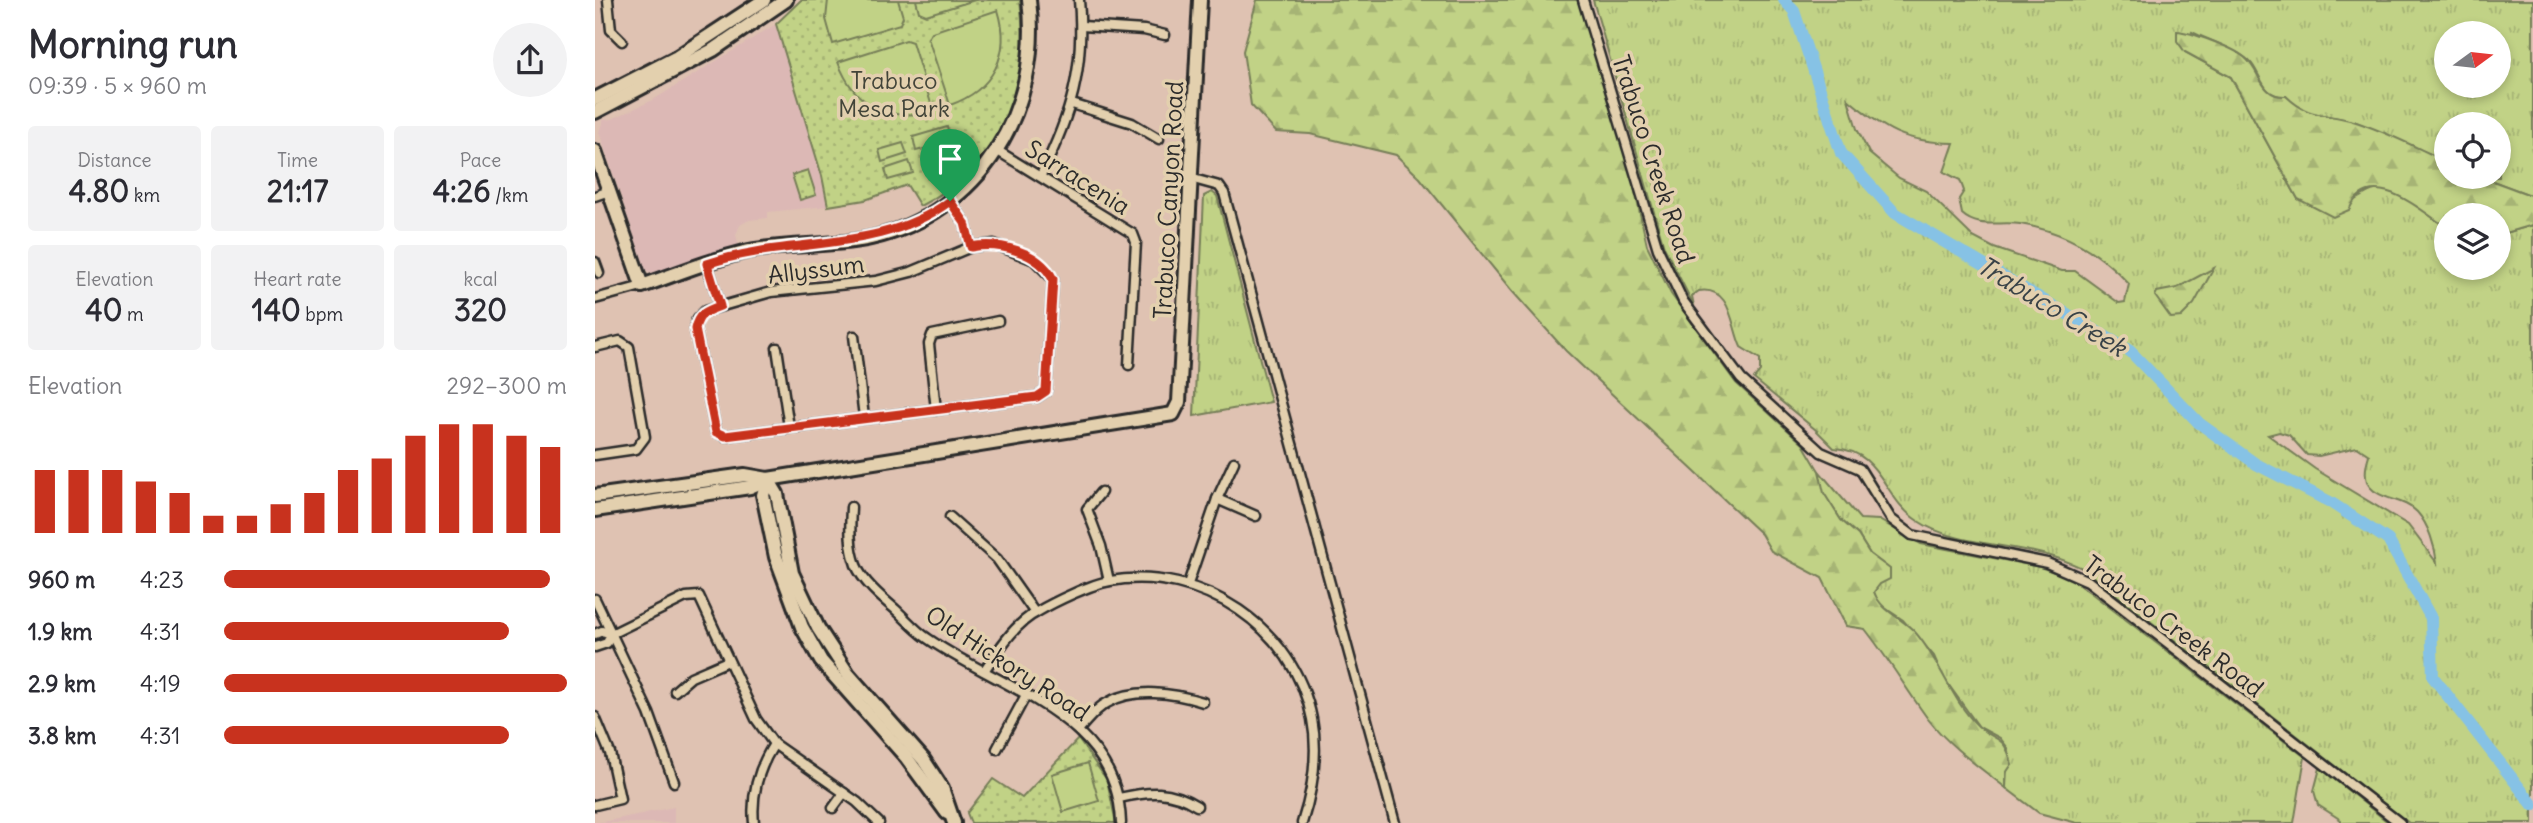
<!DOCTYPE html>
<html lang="en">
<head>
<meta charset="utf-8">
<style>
	body { margin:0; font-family:Delius,sans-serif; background:#f2f2f3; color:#2b2b33; height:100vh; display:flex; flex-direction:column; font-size:26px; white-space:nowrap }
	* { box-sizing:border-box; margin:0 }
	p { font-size:23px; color:#7c7c81 }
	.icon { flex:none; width:38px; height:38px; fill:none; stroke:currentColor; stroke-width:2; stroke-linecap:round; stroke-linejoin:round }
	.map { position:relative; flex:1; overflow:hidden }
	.panel { display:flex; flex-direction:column; background:#fff; width:595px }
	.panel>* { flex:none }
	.needle { width:46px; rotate:75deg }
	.fabs { position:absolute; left:1839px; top:21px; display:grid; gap:14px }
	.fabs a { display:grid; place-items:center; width:77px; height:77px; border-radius:50%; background:#fff; box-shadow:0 4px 10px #0003; font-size:35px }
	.pin { position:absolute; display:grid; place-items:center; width:60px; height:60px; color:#fff; margin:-72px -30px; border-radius:50% 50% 50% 0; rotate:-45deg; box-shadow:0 0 7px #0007 }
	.pin .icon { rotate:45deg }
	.round { display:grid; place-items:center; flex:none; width:74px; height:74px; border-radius:37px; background:#f2f2f3 }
	.summary { display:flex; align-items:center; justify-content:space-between; height:119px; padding:0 28px }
	h1 { font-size:38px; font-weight:700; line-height:52px }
	.stats { display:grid; grid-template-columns:repeat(3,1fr); gap:10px; height:119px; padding:7px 28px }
	.stats div { display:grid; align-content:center; border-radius:7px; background:#f2f2f3; text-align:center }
	.stats b { font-size:30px; font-weight:700 }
	.stats small { font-size:19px; font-weight:400 }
	.stats p { font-size:19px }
	.chart { height:196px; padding:14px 28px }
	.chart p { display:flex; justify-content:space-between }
	.chart svg { width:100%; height:126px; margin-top:7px; stroke:#c8321e; stroke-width:6 }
	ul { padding:0 28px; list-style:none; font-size:23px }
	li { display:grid; grid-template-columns:112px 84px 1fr; align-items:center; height:52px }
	li i { height:18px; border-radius:9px; background:#c8321e }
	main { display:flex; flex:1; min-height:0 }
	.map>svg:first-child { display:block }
</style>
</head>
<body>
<main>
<section class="panel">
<div class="summary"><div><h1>Morning run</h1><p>09:39 · 5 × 960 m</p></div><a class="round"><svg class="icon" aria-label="share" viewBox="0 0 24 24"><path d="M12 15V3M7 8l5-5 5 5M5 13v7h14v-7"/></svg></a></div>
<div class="stats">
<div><p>Distance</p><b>4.80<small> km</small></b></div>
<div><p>Time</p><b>21:17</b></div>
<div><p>Pace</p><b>4:26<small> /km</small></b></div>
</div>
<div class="stats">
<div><p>Elevation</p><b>40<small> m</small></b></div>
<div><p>Heart rate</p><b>140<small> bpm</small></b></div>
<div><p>kcal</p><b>320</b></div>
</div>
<div class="chart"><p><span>Elevation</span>292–300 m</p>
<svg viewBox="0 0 160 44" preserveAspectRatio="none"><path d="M5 44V22M15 44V22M25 44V22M35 44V26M45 44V30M55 44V38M65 44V38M75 44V34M85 44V30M95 44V22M105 44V18M115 44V10M125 44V6M135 44V6M145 44V10M155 44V14"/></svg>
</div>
<ul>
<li><b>960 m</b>4:23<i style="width:95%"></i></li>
<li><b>1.9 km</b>4:31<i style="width:83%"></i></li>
<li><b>2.9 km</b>4:19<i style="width:100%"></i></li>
<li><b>3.8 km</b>4:31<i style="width:83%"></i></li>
</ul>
</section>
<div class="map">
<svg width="1938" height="823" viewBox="0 0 1938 823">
	<defs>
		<pattern id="grass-tufts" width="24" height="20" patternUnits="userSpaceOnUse" patternTransform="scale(1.75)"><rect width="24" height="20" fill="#c1d286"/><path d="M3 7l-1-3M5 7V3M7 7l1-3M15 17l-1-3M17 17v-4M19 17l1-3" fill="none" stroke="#a6b474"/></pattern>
		<pattern id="forest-firs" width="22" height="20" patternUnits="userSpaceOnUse" patternTransform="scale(1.75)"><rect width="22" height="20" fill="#c1d286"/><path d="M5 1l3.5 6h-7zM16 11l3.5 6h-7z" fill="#a6b474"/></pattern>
		<pattern id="park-dots" width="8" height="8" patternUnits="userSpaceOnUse" patternTransform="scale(1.75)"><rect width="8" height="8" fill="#c1d286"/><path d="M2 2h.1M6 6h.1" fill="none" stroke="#a6b474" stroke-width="1.8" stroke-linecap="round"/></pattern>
	</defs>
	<rect width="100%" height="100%" fill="#dfc2b2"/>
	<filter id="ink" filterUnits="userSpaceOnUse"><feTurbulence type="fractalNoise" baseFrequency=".0143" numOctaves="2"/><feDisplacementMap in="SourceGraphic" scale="14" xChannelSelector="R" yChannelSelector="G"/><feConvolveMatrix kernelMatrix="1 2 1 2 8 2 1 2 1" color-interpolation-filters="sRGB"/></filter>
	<g filter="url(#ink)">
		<g fill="#dcb8b5">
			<polygon points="181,24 227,176 233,206 173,212 173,218 154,220 145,225 141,235 144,245 58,273 51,270 4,132 8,120 17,119 58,100"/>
			<polygon points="79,807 79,823 3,823"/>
		</g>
		<g fill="url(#grass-tufts)" stroke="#767e58" stroke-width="2" fill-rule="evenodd">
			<path d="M998 0H1938V196L1887 177H1904V124H1852L1851 161 1759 121 1706 111 1691 96C1668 97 1668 79 1657 64 1647 51 1613 40 1597 32L1590 52 1636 77 1703 199C1719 206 1739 206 1756 201 1767 198 1773 189 1786 189 1807 189 1835 216 1851 227L1852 268H1904V235L1938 225V823H1814L1487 568C1476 563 1464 558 1452 555 1413 544 1357 544 1323 521 1286 497 1288 451 1239 448L1221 430 1159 379 1165 372V359L1146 347C1136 326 1137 286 1104 291L1097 296 1099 306 1069 247ZM1852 33H1904V86H1852ZM1253 99C1291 131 1309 142 1359 143L1349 172 1365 180 1369 191 1364 199 1367 214C1383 229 1405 221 1425 224 1468 231 1505 252 1534 284L1530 302 1524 303 1480 271H1467L1399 248 1378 237 1331 191 1304 178 1274 153 1262 129ZM1684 432 1694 435 1712 455 1724 456 1762 447 1774 455C1758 504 1803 492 1822 512 1834 525 1840 547 1842 563L1813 525 1720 469 1673 435Z"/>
			<polygon points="617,192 622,196 676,402 599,416 609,196"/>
			<polygon points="1224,471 1265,519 1284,520 1326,544 1445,567 1473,577 1496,593 1710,757 1699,823 1482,823 1444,813 1411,788 1413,748 1405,738 1384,727 1348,677 1339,656 1308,620 1284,604 1279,592 1292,567 1275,554 1263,535 1246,520 1228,493"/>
			<polygon points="1725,768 1794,823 1746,823 1746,820 1723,805 1719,791"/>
		</g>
		<g fill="url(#forest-firs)" stroke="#767e58" stroke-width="2">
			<path d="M662 0H983L1037 178 1052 245 1076 294 1141 383 1208 444 1224 471 1229 493 1246 520 1263 535 1275 554 1295 569V579L1285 584 1279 592C1286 611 1306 617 1320 632 1345 660 1356 700 1383 726 1402 744 1408 732 1417 764L1411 773V788C1384 767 1354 746 1333 719 1311 689 1293 658 1270 629L1251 626 1227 578 1176 551 1166 534 971 351 917 291 825 178 801 155 715 134 681 132 656 105 648 51Z"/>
			<path d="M1582 31C1596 32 1639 48 1649 57 1666 70 1665 98 1691 96 1716 120 1730 112 1761 122 1792 132 1822 148 1851 161L1852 177H1887L1938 196V225L1904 235V215H1852L1851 227C1826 211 1775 163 1754 210L1738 217 1703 199 1636 77 1590 52 1582 41Z"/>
			<polygon points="1619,268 1599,304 1586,317 1576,318 1560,296 1562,292 1582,288"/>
		</g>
		<g fill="url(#park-dots)" stroke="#767e58" stroke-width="2">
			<path d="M206 0H425C437 88 405 166 325 206L312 185 270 200 233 206 227 176 181 24Z"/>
			<polygon points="213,170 221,195 205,200 197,175"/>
			<polygon points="483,739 512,780 521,823 376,823 372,813 398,779 427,798"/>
		</g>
		<g fill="#c1d286" stroke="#767e58" stroke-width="2">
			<polygon points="233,0 303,0 308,17 305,24 238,44 231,19"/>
			<polygon points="321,0 380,0 331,15 324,12"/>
			<path d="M403 10C417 54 398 90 355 105L333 38 337 32Z"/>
			<path d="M311 40 317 42 338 110C294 124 259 105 243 62Z"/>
			<polygon points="352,127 356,142 321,151 318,137"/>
			<polygon points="308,143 312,154 287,162 284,150"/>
			<polygon points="354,149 357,160 333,168 329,157"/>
			<polygon points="314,161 318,173 293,180 290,169"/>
			<polygon points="493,763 504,801 468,812 457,774"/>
		</g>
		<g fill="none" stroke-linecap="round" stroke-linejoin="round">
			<polyline stroke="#86c2e5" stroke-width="12" points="1189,0 1199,11 1246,153 1300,213 1535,351 1604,423 1661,464 1735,502 1793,540 1836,618 1838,677 1938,805"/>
			<defs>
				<g id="street">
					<polyline points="13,0 16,30 27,41"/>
					<polyline points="988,0 1063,249 1088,301 1146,379 1226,452 1265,469 1296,519 1317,535 1452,563 1493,581 1805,823"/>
					<polyline points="487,26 549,30 570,35"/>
					<polyline points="477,104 537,123 564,139"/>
					<polyline points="403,151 538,234 541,242 534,365"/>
					<path d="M446 175C476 115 490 68 484 0"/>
					<polyline points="595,178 624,186 629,193 800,823"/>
					<polyline points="0,196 14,191"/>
					<polyline points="355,201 370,223 376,247"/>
					<polygon points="399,244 439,260 458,279 451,391 442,397 130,436 121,432 100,329 102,319 110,311 176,292 281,281 316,272 376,247"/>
					<polyline points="0,262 4,273"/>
					<polyline points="112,264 125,306"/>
					<polyline points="0,299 47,286"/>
					<polyline points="259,336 269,417"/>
					<polyline points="0,347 25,341 34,347 50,437 41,449 0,455"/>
					<polyline points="182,348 194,427"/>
					<polyline points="341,410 334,344 337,335 403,321"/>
					<polyline points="506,492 492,509 506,546 514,581"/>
					<polyline points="622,499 661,516"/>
					<path d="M256 507C255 528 254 545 261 565 267 581 287 598 300 609 310 618 320 630 332 638 406 690 523 715 526 823"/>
					<polyline points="355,517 402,559 440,613"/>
					<polyline points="593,584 622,499 639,462"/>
					<polyline points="0,599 54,713 79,782"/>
					<polyline points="0,634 7,631 16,634"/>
					<polyline points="16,634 91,597 104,596 161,719 179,744 262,802 284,823"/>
					<polyline points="0,647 12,643 16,634"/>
					<path d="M389 671C403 651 419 624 442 612 459 602 496 584 515 581 606 565 700 628 717 719 724 755 718 789 707 823"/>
					<polyline points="80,691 96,677 133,661"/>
					<polyline points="0,717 15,753 25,799 0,805"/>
					<path d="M484 729C492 721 501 708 512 703 539 687 579 693 608 702"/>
					<polyline points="402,749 431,695"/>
					<path d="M524 798C554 791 575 789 602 806"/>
					<polyline points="238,808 249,793"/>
					<path d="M159 823C156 794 163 769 179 744"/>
				</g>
				<g id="secondary">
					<polyline points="0,99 82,57 169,0"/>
					<polyline points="0,112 118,50 191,0"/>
					<path d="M0 151 47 286C82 274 117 259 154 251 194 243 236 247 276 238 385 213 448 109 434 0"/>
					<polyline points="173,479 182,494 197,573 223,628 253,674 328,759 347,788 359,823"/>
					<polyline points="173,479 168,495 181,557 207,627 226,661 311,757 352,813"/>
					<polyline points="0,496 150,475 173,479"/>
					<polyline points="0,510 155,487 173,479 578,414 584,402 605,0"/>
				</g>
			</defs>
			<use href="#street" stroke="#2b2b2b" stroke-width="13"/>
			<use href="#secondary" stroke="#2b2b2b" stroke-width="18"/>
			<use href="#street" stroke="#e3d0ae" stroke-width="8"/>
			<use href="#secondary" stroke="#e3d0ae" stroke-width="12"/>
		</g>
	</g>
	<g fill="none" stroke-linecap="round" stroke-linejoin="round" filter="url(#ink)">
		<defs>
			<path id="route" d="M355 201 370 223 376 247C404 242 443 251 458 279L451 391 442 397 130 436 121 432 100 329C103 314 111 311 125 306L112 264C193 236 283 255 355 201Z"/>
		</defs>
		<use href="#route" stroke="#fff" stroke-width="14"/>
		<use href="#route" stroke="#c8321e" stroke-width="9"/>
	</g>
	<g text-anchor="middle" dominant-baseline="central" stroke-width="7" stroke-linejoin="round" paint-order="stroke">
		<g font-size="24" fill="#424439" stroke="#e3d0ae">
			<text x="299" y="80">Trabuco<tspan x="299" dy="28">Mesa Park</tspan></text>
		</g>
		<g font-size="24" fill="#2b2b2b" stroke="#e3d0ae">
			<text transform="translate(1059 159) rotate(72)">Trabuco Creek Road</text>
			<text transform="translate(483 177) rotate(32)">Sarracenia</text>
			<text transform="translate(573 200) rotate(-87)">Trabuco Canyon Road</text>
			<text transform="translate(221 269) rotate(-7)">Allyssum</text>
			<text transform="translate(1579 626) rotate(37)">Trabuco Creek Road</text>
			<text transform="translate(413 663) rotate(33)">Old Hickory Road</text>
		</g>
		<g font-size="26" font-style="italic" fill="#394247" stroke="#e3d0ae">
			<text transform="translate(1457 306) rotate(31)">Trabuco Creek</text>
		</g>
	</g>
</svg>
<div class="fabs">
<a><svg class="needle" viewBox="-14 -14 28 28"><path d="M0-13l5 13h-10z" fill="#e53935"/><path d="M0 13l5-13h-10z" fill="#7c7c81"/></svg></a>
<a><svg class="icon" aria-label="locate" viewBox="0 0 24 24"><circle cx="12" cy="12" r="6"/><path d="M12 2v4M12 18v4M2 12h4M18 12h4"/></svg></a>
<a><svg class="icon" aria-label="layers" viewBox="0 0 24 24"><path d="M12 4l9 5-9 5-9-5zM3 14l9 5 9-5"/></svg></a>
</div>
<div class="pin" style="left:355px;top:201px;background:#1e9e55"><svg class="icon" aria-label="arrive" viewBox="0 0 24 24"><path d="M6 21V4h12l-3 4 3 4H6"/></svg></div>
</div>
</main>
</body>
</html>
